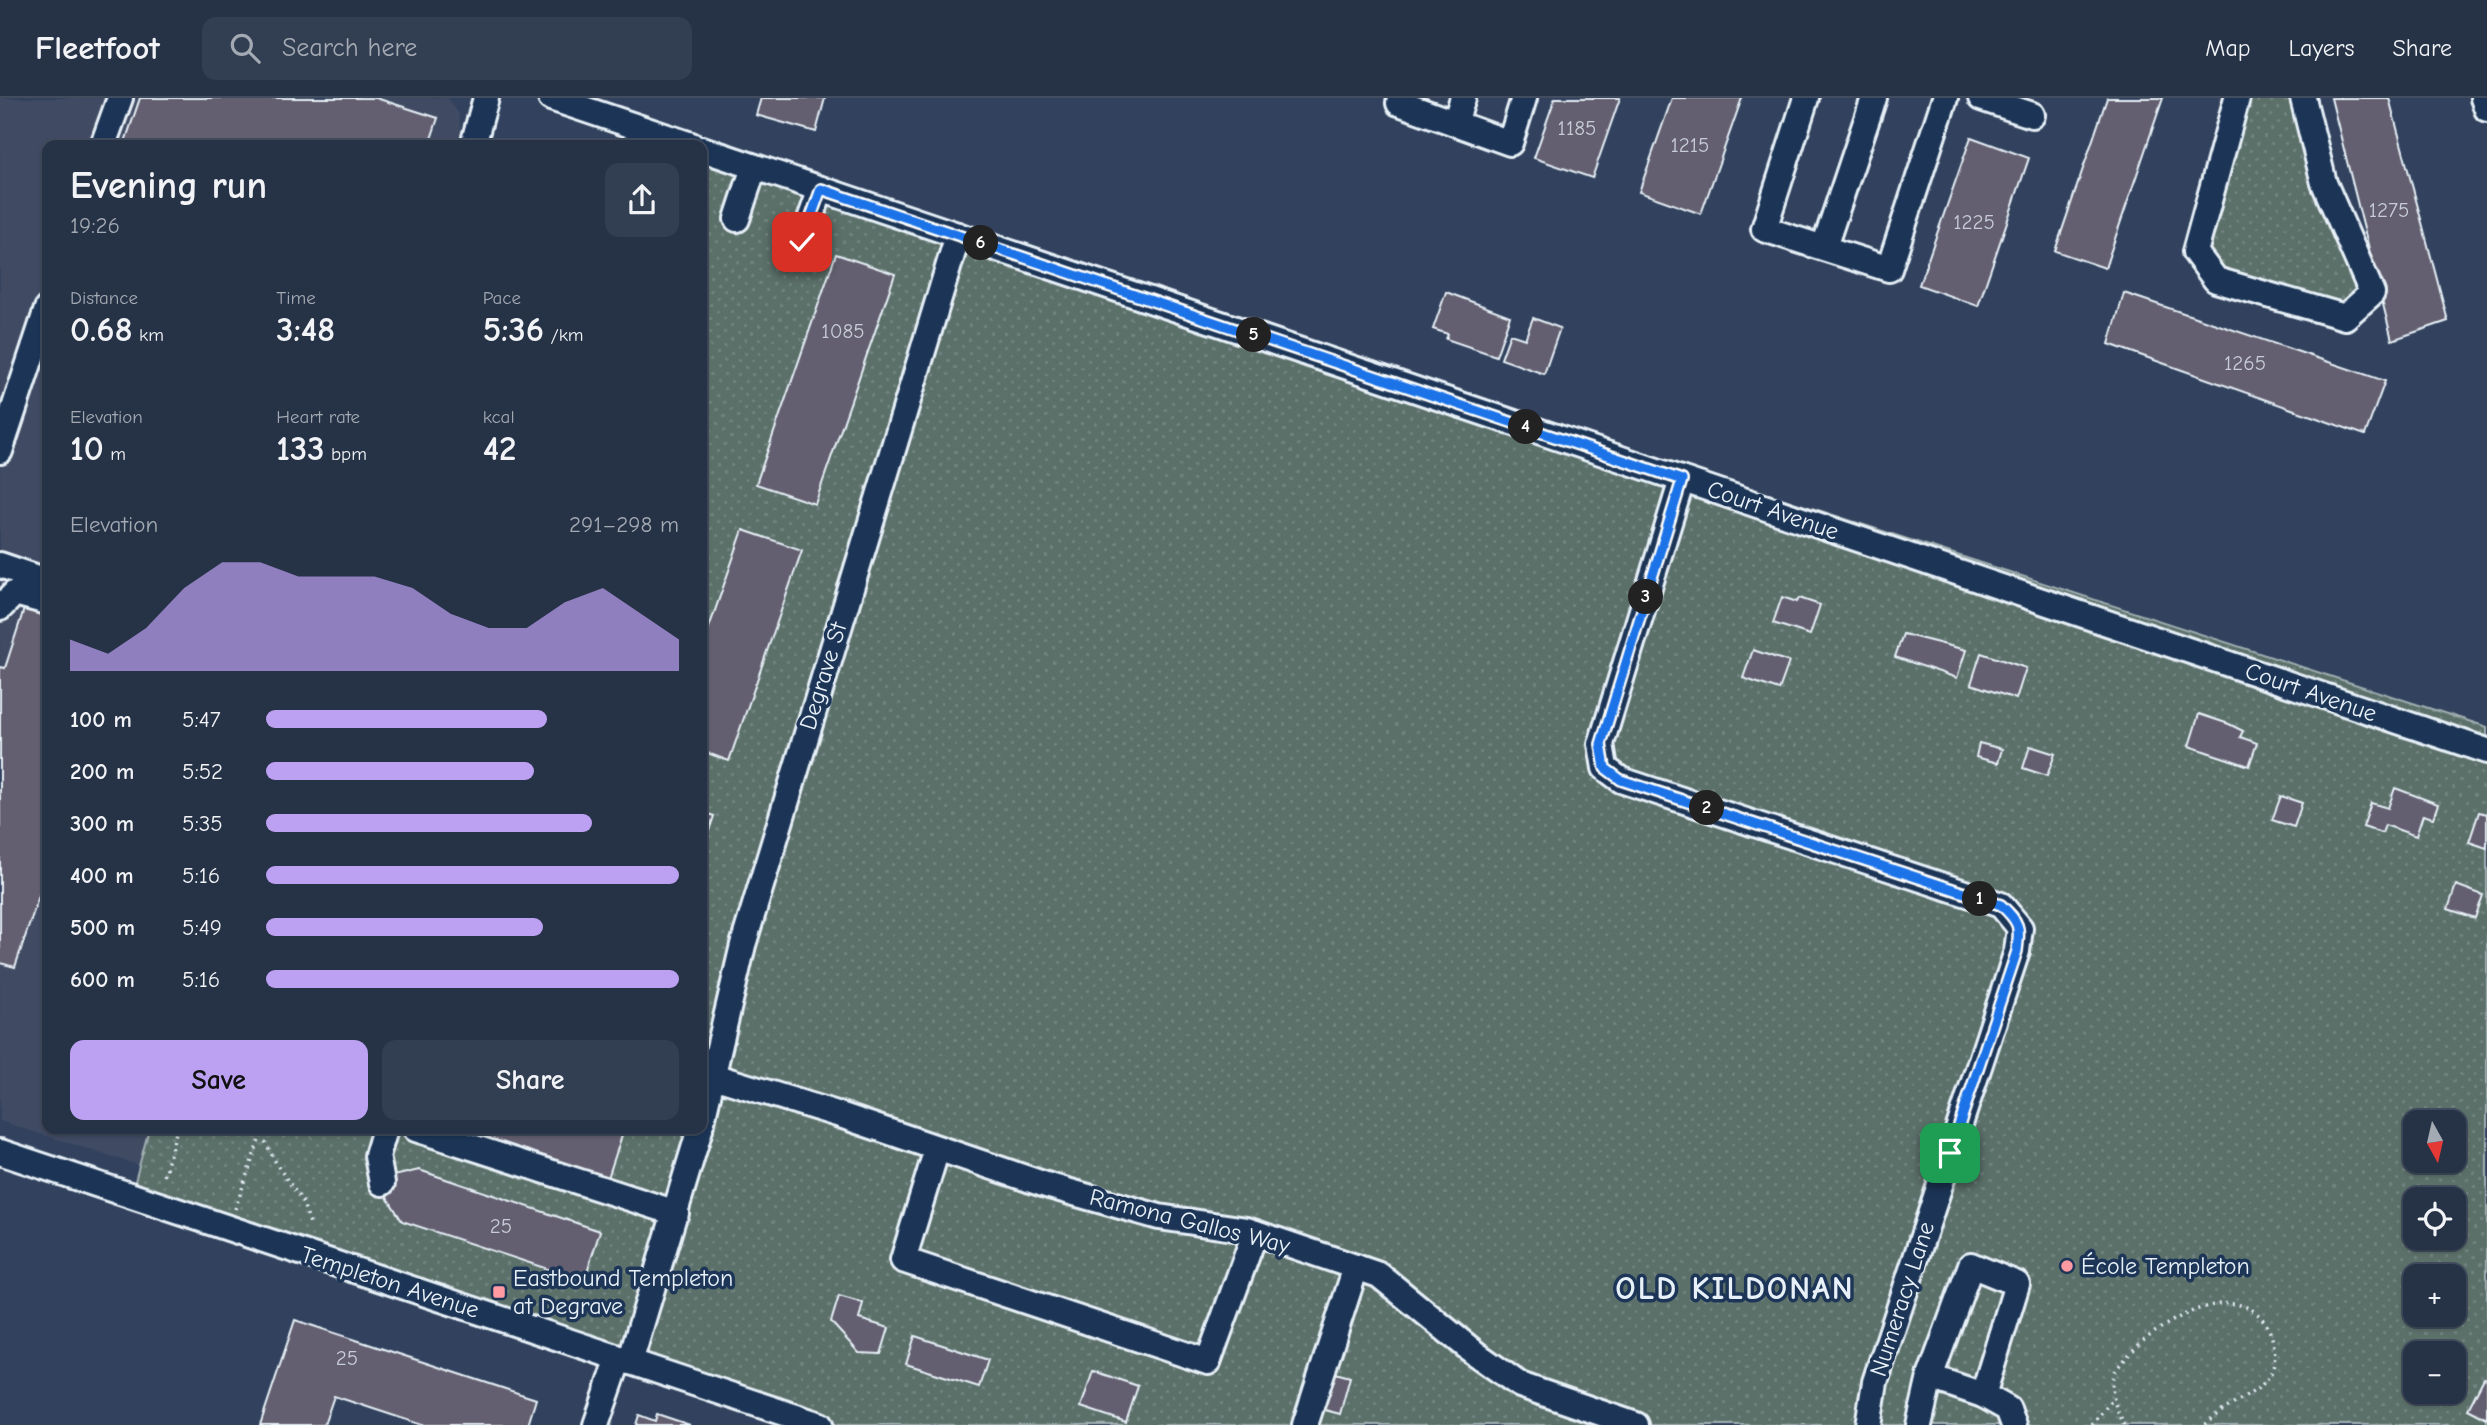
<!DOCTYPE html>
<html lang="en">
<head>
<meta charset="utf-8">
<style>
	body { margin:0; font-family:"Comic Neue",sans-serif; background:#323e51; color:#f1f3f6; height:100vh; display:flex; flex-direction:column; font-size:26px; white-space:nowrap }
	* { box-sizing:border-box; margin:0 }
	p { font-size:23px; color:#a4aab3 }
	.icon { flex:none; width:38px; height:38px; fill:none; stroke:currentColor; stroke-width:2; stroke-linecap:round; stroke-linejoin:round }
	.map { position:relative; flex:1; overflow:hidden }
	.drawer { position:absolute; left:42px; top:42px; width:665px; height:994px; display:flex; flex-direction:column; background:#263246; border-radius:14px; box-shadow:0 2px 5px #0004,0 0 0 2px #424d5f }
	.drawer>* { flex:none }
	.needle { width:46px; rotate:172deg }
	.fabs { position:absolute; left:2403px; top:1012px; display:grid; gap:14px }
	.fabs a { display:grid; place-items:center; width:63px; height:63px; border-radius:14px; background:#263246; box-shadow:0 2px 5px #0004,0 0 0 2px #424d5f; font-size:35px }
	.pin { position:absolute; display:grid; place-items:center; width:60px; height:60px; color:#fff; margin:-30px; border-radius:14px; box-shadow:0 4px 10px #0006 }
	.km { position:absolute; width:35px; height:35px; margin:-18px; border-radius:50%; background:#222; color:#fff; font-size:19px; line-height:35px; text-align:center }
	.round { display:grid; place-items:center; flex:none; width:74px; height:74px; border-radius:14px; background:#323e51 }
	.overview { display:flex; align-items:center; justify-content:space-between; height:119px; padding:0 28px }
	h1 { font-size:38px; font-weight:800; line-height:52px }
	.stats { display:grid; grid-template-columns:repeat(3,1fr); gap:10px; height:119px; padding:7px 28px }
	.stats div { display:grid; align-content:center }
	.stats b { font-size:35px; font-weight:800 }
	.stats small { font-size:19px; font-weight:400 }
	.stats p { font-size:19px }
	.chart { height:196px; padding:14px 28px }
	.chart p { display:flex; justify-content:space-between }
	.chart svg { width:100%; height:126px; margin-top:7px; fill:#bca0f2; opacity:.7 }
	.action { display:flex; gap:14px; margin-top:auto; padding:14px 28px }
	.action a { flex:1; height:80px; border-radius:14px; background:#bca0f2; color:#111; font-size:28px; font-weight:800; line-height:80px; text-align:center }
	.action a+a { background:#323e51; color:#f1f3f6 }
	ul { padding:0 28px; list-style:none; font-size:23px }
	li { display:grid; grid-template-columns:112px 84px 1fr; align-items:center; height:52px }
	li i { height:18px; border-radius:9px; background:#bca0f2 }
	header { display:flex; align-items:center; gap:42px; box-sizing:border-box; height:98px; padding:0 35px; background:#263246; border-bottom:2px solid #424d5f }
	header strong { font-size:33px }
	nav { display:flex; gap:38px; margin-inline-start:auto; font-size:24px }
	.search { width:490px; height:63px; background:#323e51; display:flex; align-items:center; gap:18px; box-sizing:border-box; padding:0 24px; border-radius:14px; color:#a4aab3; font-size:26px }
	.map>svg:first-child { display:block }
</style>
</head>
<body>
<header>
<strong>Fleetfoot</strong>
<div class="search"><svg class="icon" aria-label="search" viewBox="0 0 24 24"><circle cx="10" cy="10" r="6"/><path d="M15 15l6 6"/></svg>Search here</div>
<nav><a>Map</a><a>Layers</a><a>Share</a></nav>
</header>
<div class="map">
<svg width="2487" height="1327" viewBox="0 0 2487 1327">
	<defs>
		<pattern id="grass-dots" width="8" height="8" patternUnits="userSpaceOnUse" patternTransform="scale(1.75)"><rect width="8" height="8" fill="#5c706b"/><path d="M2 2h.1M6 6h.1" fill="none" stroke="#738581" stroke-width="1.8" stroke-linecap="round"/></pattern>
	</defs>
	<rect width="100%" height="100%" fill="#32425e"/>
	<filter id="ink" filterUnits="userSpaceOnUse"><feTurbulence type="fractalNoise" baseFrequency=".0143" numOctaves="2"/><feDisplacementMap in="SourceGraphic" scale="14" xChannelSelector="R" yChannelSelector="G"/><feConvolveMatrix kernelMatrix="1 2 1 2 8 2 1 2 1" color-interpolation-filters="sRGB"/></filter>
	<g filter="url(#ink)">
		<g fill="#414b63">
			<polygon points="0,0 448,0 458,15 464,47 47,47 47,471 0,455"/>
			<polygon points="0,476 47,491 47,1031 149,1031 138,1067 0,1023"/>
		</g>
		<g fill="url(#grass-dots)" stroke="#a2b0b2" stroke-width="2" fill-rule="evenodd">
			<polygon points="2245,0 2296,0 2365,192 2344,212 2219,177 2204,154"/>
			<path d="M702 50 2487 629V1327H819L131 1098 149 1031H702ZM2415 1024H2454V1062H2415ZM2415 1101H2454V1139H2415ZM2415 1178H2454V1216H2415ZM2415 1255H2454V1293H2415Z"/>
		</g>
		<g fill="#635f6f" stroke="#e8f1f8" stroke-width="2">
			<polygon points="140,0 376,0 438,20 429,47 124,47"/>
			<polygon points="761,0 825,0 816,34 756,17"/>
			<polygon points="1555,0 1620,0 1592,80 1534,60"/>
			<polygon points="1672,0 1742,0 1701,116 1639,94"/>
			<polygon points="2107,0 2163,0 2105,170 2055,153"/>
			<polygon points="2331,0 2389,0 2448,223 2392,242"/>
			<polygon points="1971,39 2029,60 1978,208 1919,187"/>
			<polygon points="836,156 895,176 815,406 756,386"/>
			<polygon points="1446,194 1510,218 1496,258 1446,241 1448,236 1433,231"/>
			<polygon points="2124,195 2385,283 2365,337 2109,246"/>
			<polygon points="1533,220 1560,230 1544,276 1501,261 1510,236 1525,241"/>
			<polygon points="743,432 802,452 729,663 702,653 702,550"/>
			<polygon points="1782,499 1797,504 1799,500 1820,507 1810,537 1773,525"/>
			<polygon points="24,511 47,519 47,774 15,869 0,865 0,569 5,570"/>
			<polygon points="1903,536 1966,552 1957,580 1895,559"/>
			<polygon points="1753,552 1789,564 1779,592 1743,580"/>
			<polygon points="1981,555 2026,570 2016,601 1971,586"/>
			<polygon points="2199,616 2229,626 2243,633 2240,639 2257,645 2249,668 2189,648"/>
			<polygon points="1979,645 2002,651 1998,665 1976,659"/>
			<polygon points="2030,648 2055,656 2047,678 2023,670"/>
			<polygon points="2395,690 2438,706 2433,720 2423,717 2416,738 2385,727 2382,735 2363,729 2371,705 2388,710"/>
			<polygon points="2281,698 2302,705 2294,729 2272,722"/>
			<polygon points="702,714 714,718 702,754"/>
			<polygon points="2479,714 2487,716 2487,750 2469,744"/>
			<polygon points="2456,787 2483,797 2475,820 2448,811"/>
			<polygon points="441,1031 624,1031 607,1083"/>
			<polygon points="419,1072 600,1133 584,1183 402,1123 387,1099 394,1078"/>
			<polygon points="839,1198 863,1205 859,1221 889,1230 881,1256 859,1255 831,1224"/>
			<polygon points="295,1222 536,1301 528,1327 422,1327 334,1298 324,1327 260,1327"/>
			<polygon points="915,1238 988,1262 979,1289 906,1266"/>
			<polygon points="1310,1268 1350,1279 1340,1316 1299,1305"/>
			<polygon points="1093,1273 1138,1288 1126,1324 1081,1309"/>
			<polygon points="2484,1280 2487,1281 2487,1321 2468,1311"/>
			<polygon points="657,1316 690,1327 636,1327 639,1317 655,1323"/>
		</g>
		<g fill="none" stroke-linecap="round" stroke-linejoin="round">
			<defs>
				<g id="minor">
					<polyline points="551,0 691,47"/>
					<polyline points="1401,0 1399,5 1510,45 1524,0"/>
					<polyline points="1806,0 1764,131 1889,171 1945,0"/>
					<polyline points="1981,0 2032,17"/>
					<polyline points="2237,0 2195,154 2216,182 2345,219 2372,195 2324,85 2303,0"/>
					<polyline points="2483,0 2487,11"/>
					<polyline points="1455,25 1463,0"/>
					<polyline points="103,47 120,0"/>
					<polyline points="473,47 486,0"/>
					<polyline points="702,51 2487,653"/>
					<polyline points="737,121 754,69"/>
					<polyline points="802,144 821,91"/>
					<polyline points="1824,149 1874,0"/>
					<polyline points="0,353 47,211"/>
					<polyline points="1682,382 1601,646 1605,670 1621,682 2001,807 2020,830 2017,853 1875,1284 1868,1327"/>
					<polyline points="0,467 47,483"/>
					<polyline points="0,510 15,495 47,504"/>
					<polyline points="713,978 837,1016 1046,1087 1159,1119 1247,1132 1379,1177 1476,1256 1520,1287 1636,1327"/>
					<polyline points="702,1023 743,847 958,137"/>
					<polyline points="416,1031 676,1115"/>
					<polyline points="937,1051 903,1162 1208,1264 1255,1135"/>
					<polyline points="0,1054 820,1327"/>
					<polyline points="382,1085 377,1058 385,1031"/>
					<polyline points="630,1264 700,1031"/>
					<polyline points="1930,1279 1983,1297"/>
					<polyline points="596,1327 619,1260"/>
					<polyline points="1305,1327 1356,1169"/>
					<polyline points="1919,1327 1930,1279 1971,1167 2017,1186 1983,1297 2008,1311 2014,1327"/>
				</g>
			</defs>
			<use href="#minor" stroke="#e8f1f8" stroke-width="30"/>
			<g stroke="#e8f1f8" stroke-width="3.5" stroke-dasharray="2 5" stroke-linecap="butt">
				<polyline points="259,1031 277,1067 302,1103 311,1128"/>
				<polyline points="164,1078 177,1031"/>
				<polyline points="235,1111 263,1031"/>
				<polyline points="2092,1327 2113,1301"/>
				<path d="M2125 1327C2116 1312 2109 1294 2114 1276 2116 1270 2123 1264 2127 1259 2154 1226 2244 1172 2270 1234 2275 1247 2277 1262 2271 1275 2261 1296 2222 1308 2204 1327"/>
			</g>
			<use href="#minor" stroke="#1d3557" stroke-width="24"/>
		</g>
	</g>
	<g fill="none" stroke-linecap="round" stroke-linejoin="round" filter="url(#ink)">
		<defs>
			<path id="route" d="M802 144 821 91 1682 382 1601 646 1605 670 1621 682 2001 807C2020 825 2020 828 2017 853L1950 1055"/>
		</defs>
		<use href="#route" stroke="#fff" stroke-width="14"/>
		<use href="#route" stroke="#1a73e8" stroke-width="9"/>
	</g>
	<g fill="#ff9aa2" stroke="#1d3557" stroke-width="2.5">
		<circle cx="2067" cy="1168" r="7"/>
		<rect x="492" y="1187" width="14" height="14" rx="3.5"/>
	</g>
	<g text-anchor="middle" dominant-baseline="central" stroke-width="7" stroke-linejoin="round" paint-order="stroke">
		<g font-size="21" fill="#c7ccd6">
			<text x="1577" y="30">1185</text>
			<text x="1690" y="47">1215</text>
			<text x="2389" y="112">1275</text>
			<text x="1974" y="124">1225</text>
			<text x="843" y="233">1085</text>
			<text x="2245" y="265">1265</text>
			<text x="501" y="1128">25</text>
			<text x="347" y="1260">25</text>
		</g>
		<g font-size="24" fill="#e8f1f8" stroke="#1d3557">
			<text transform="translate(1773 412) rotate(19)">Court Avenue</text>
			<text transform="translate(823 578) rotate(-73)">Degrave St</text>
			<text transform="translate(2311 594) rotate(19)">Court Avenue</text>
			<text transform="translate(1190 1123) rotate(14)">Ramona Gallos Way</text>
			<text transform="translate(390 1184) rotate(18)">Templeton Avenue</text>
			<text transform="translate(1902 1201) rotate(-72)">Numeracy Lane</text>
		</g>
		<g font-size="24" fill="#e8f1f8" stroke="#1d3557" text-anchor="start">
			<text x="2081" y="1168">École Templeton</text>
			<text x="513" y="1180">Eastbound Templeton<tspan x="513" dy="28">at Degrave</tspan></text>
		</g>
		<g font-size="32" font-weight="bold" letter-spacing="2" fill="#e8f1f8" stroke="#1d3557">
			<text x="1735" y="1190">OLD KILDONAN</text>
		</g>
	</g>
</svg>
<div class="fabs">
<a><svg class="needle" viewBox="-14 -14 28 28"><path d="M0-13l5 13h-10z" fill="#e53935"/><path d="M0 13l5-13h-10z" fill="#a4aab3"/></svg></a>
<a><svg class="icon" aria-label="locate" viewBox="0 0 24 24"><circle cx="12" cy="12" r="6"/><path d="M12 2v4M12 18v4M2 12h4M18 12h4"/></svg></a>
<a>+</a>
<a>−</a>
</div>
<div class="pin" style="left:1950px;top:1055px;background:#1e9e55"><svg class="icon" aria-label="arrive" viewBox="0 0 24 24"><path d="M6 21V4h12l-3 4 3 4H6"/></svg></div>
<div class="pin" style="left:802px;top:144px;background:#d93025"><svg class="icon" aria-label="check" viewBox="0 0 24 24"><path d="M5 12l5 5 9-10"/></svg></div>
<b class="km" style="left:1980px;top:801px">1</b>
<b class="km" style="left:1707px;top:710px">2</b>
<b class="km" style="left:1646px;top:499px">3</b>
<b class="km" style="left:1526px;top:329px">4</b>
<b class="km" style="left:1254px;top:237px">5</b>
<b class="km" style="left:981px;top:145px">6</b>
<section class="drawer">
<div class="overview"><div><h1>Evening run</h1><p>19:26</p></div><a class="round"><svg class="icon" aria-label="share" viewBox="0 0 24 24"><path d="M12 15V3M7 8l5-5 5 5M5 13v7h14v-7"/></svg></a></div>
<div class="stats">
<div><p>Distance</p><b>0.68<small> km</small></b></div>
<div><p>Time</p><b>3:48</b></div>
<div><p>Pace</p><b>5:36<small> /km</small></b></div>
</div>
<div class="stats">
<div><p>Elevation</p><b>10<small> m</small></b></div>
<div><p>Heart rate</p><b>133<small> bpm</small></b></div>
<div><p>kcal</p><b>42</b></div>
</div>
<div class="chart"><p><span>Elevation</span>291–298 m</p>
<svg viewBox="0 0 160 44" preserveAspectRatio="none"><path d="M0 44V33L10 38L20 29L30 15L40 6L50 6L60 11L70 11L80 11L90 15L100 24L110 29L120 29L130 20L140 15L150 24L160 33V44z"/></svg>
</div>
<ul>
<li><b>100 m</b>5:47<i style="width:68%"></i></li>
<li><b>200 m</b>5:52<i style="width:65%"></i></li>
<li><b>300 m</b>5:35<i style="width:79%"></i></li>
<li><b>400 m</b>5:16<i style="width:100%"></i></li>
<li><b>500 m</b>5:49<i style="width:67%"></i></li>
<li><b>600 m</b>5:16<i style="width:100%"></i></li>
</ul>
<div class="action"><a>Save</a><a>Share</a></div>
</section>
</div>
</body>
</html>
